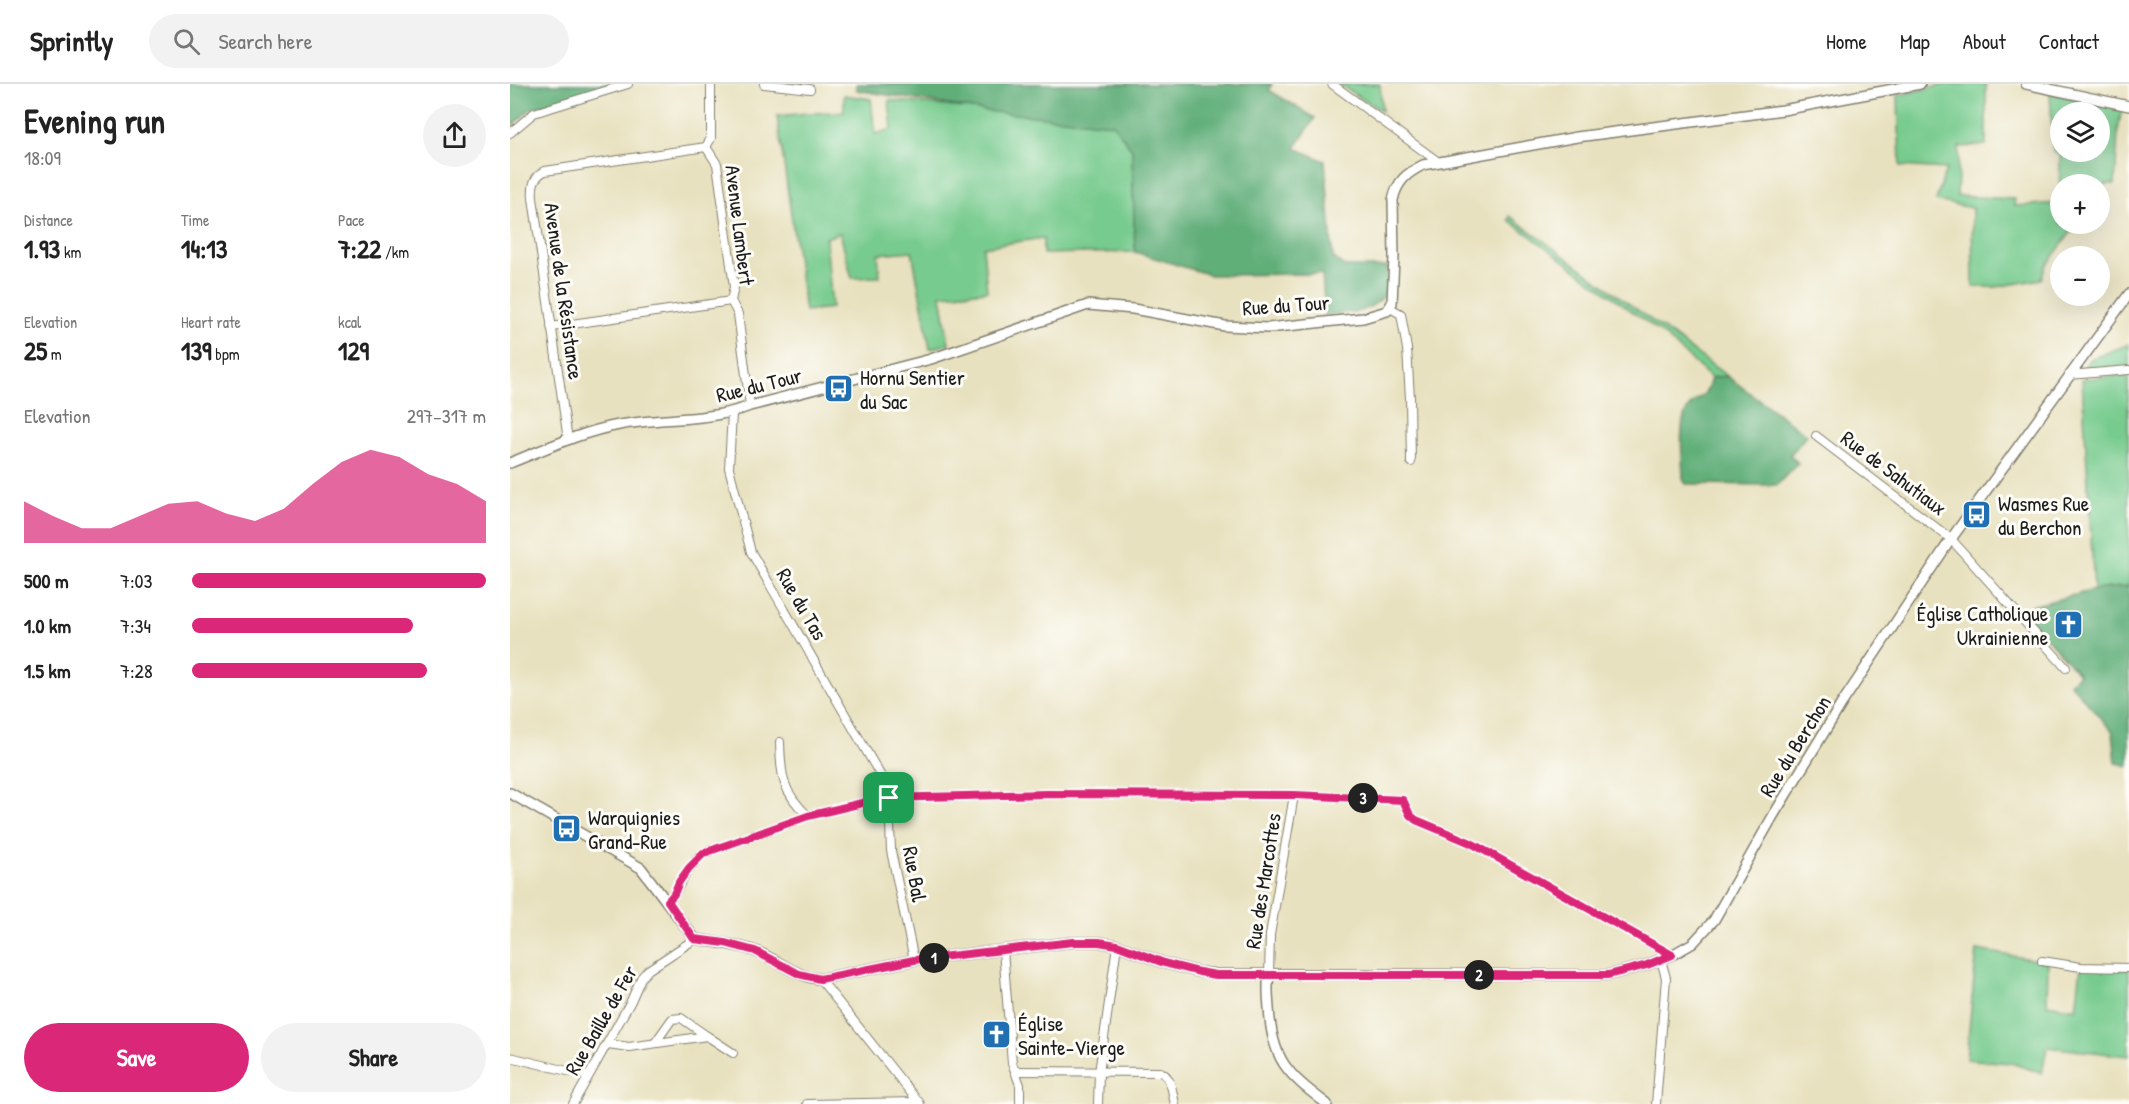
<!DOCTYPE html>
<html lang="en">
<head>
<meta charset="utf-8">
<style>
	body { margin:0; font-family:"Patrick Hand",sans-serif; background:#f2f2f2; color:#222; height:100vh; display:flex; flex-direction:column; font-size:22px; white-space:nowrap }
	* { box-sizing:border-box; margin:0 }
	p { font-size:20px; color:#767676 }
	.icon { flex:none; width:33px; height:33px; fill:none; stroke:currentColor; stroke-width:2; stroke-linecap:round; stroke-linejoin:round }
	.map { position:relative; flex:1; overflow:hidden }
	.side { display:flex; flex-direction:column; background:#fff; width:510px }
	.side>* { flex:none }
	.fabs { position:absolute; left:1540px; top:18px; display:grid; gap:12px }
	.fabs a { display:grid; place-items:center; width:60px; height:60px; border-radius:50%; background:#fff; box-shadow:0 6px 24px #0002; font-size:30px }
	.pin { position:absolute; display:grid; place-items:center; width:51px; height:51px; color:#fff; margin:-26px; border-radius:12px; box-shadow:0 3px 9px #0006 }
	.km { position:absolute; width:30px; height:30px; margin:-15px; border-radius:50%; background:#222; color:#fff; font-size:16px; line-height:30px; text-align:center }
	.round { display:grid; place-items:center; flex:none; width:63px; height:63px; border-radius:32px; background:#f2f2f2 }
	.head { display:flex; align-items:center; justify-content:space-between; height:102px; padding:0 24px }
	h1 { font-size:33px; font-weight:700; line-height:45px }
	.metrics { display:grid; grid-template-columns:repeat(3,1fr); gap:9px; height:102px; padding:6px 24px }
	.metrics div { display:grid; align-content:center }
	.metrics b { font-size:26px; font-weight:700 }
	.metrics small { font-size:16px; font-weight:400 }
	.metrics p { font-size:16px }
	.chart { height:168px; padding:12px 24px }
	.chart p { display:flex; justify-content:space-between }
	.chart svg { width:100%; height:108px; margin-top:6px; fill:#db2777; opacity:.7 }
	.primary-button { display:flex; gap:12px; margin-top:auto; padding:12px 24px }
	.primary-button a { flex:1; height:69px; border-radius:36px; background:#db2777; color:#fff; font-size:24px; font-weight:700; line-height:69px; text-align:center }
	.primary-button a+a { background:#f2f2f2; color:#222 }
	ul { padding:0 24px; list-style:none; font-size:20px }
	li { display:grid; grid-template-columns:96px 72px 1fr; align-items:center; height:45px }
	li i { height:15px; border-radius:8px; background:#db2777 }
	header { display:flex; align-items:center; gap:36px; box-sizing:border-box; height:84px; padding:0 30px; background:#fff; border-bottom:2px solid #e0e0e0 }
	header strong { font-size:28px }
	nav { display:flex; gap:33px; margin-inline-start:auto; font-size:21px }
	.search { width:420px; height:54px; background:#f2f2f2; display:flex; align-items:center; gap:15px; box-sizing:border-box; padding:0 21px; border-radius:33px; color:#767676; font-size:22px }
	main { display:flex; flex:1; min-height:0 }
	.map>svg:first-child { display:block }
</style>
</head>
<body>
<header>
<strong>Sprintly</strong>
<div class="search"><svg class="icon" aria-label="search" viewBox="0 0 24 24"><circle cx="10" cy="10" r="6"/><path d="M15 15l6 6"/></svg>Search here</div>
<nav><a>Home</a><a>Map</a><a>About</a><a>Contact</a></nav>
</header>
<main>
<section class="side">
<div class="head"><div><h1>Evening run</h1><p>18:09</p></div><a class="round"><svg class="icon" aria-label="share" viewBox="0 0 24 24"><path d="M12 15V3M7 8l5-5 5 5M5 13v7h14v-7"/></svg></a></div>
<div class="metrics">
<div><p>Distance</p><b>1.93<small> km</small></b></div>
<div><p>Time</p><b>14:13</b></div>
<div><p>Pace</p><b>7:22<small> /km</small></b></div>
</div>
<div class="metrics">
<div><p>Elevation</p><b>25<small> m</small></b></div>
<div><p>Heart rate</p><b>139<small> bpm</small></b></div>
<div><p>kcal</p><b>129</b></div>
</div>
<div class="chart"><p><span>Elevation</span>297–317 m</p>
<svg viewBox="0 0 160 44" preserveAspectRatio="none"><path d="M0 44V27L10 33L20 38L30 38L40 33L50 28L60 27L70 32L80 35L90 30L100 20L110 11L120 6L130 9L140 16L150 20L160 27V44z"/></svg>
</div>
<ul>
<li><b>500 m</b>7:03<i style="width:100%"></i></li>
<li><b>1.0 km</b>7:34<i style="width:75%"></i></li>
<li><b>1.5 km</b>7:28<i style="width:80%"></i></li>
</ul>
<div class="primary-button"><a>Save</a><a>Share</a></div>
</section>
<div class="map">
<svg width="1619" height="1020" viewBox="0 0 1619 1020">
	<rect width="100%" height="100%" fill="#fdfcf7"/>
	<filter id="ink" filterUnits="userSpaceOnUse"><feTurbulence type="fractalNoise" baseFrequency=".0167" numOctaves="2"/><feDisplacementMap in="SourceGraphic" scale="12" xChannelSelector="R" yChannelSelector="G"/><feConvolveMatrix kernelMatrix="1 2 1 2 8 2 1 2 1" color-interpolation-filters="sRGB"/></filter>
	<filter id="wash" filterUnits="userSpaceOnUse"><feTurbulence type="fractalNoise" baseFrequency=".008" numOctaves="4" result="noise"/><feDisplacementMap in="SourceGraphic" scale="24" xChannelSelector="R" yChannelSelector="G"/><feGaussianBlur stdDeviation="1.35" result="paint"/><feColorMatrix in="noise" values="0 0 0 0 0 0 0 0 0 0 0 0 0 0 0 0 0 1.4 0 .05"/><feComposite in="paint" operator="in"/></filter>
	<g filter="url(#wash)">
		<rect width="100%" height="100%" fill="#e8e1bf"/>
		<g fill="#77cb8e" stroke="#4a7455" stroke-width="1.5" fill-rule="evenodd">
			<polygon points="828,0 870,0 872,27"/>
			<path d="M1437 0H1476V61L1449 63 1447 112 1505 115 1504 122 1549 119 1550 71 1543 67 1540 9 1612 24 1608 47 1605 100H1596L1590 109V100H1551V140H1567L1536 182 1531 195 1486 203H1463L1462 124 1426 117 1436 85 1390 82 1388 11ZM1551 28H1590V68H1551Z"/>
			<polygon points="334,11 361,15 365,50 382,45 379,16 603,40 622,65 625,168 533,170 533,154 473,163 477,207 431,211 439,260 420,265 402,167 368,170 370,193 342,194 330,149 316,154 322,224 295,227 267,32 298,29 334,28"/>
			<polygon points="1000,132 1217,292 1201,294 1154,251 999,136"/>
			<polygon points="1619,260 1619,285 1578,287 1574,283 1581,275"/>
			<polygon points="1618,291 1619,502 1584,506 1572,295"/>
			<polygon points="1467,866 1538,878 1537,920 1566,925 1571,883 1619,884 1619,972 1537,963 1532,989 1501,979 1456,975"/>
		</g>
		<g fill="#61af79" stroke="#3e664a" stroke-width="1.5">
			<polygon points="0,0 117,0 21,25 0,43"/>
			<path d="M346 0H762L759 6 805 34 785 64 815 77 823 173 835 183H878L876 210C857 231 842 228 815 231L812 190 700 191 625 168 622 65 603 40 475 27 347 6Z"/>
			<path d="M1217 292 1297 351 1280 371 1288 379 1267 401 1176 400 1173 396C1173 378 1168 344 1176 328 1183 313 1196 318 1201 294Z"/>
			<polygon points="1619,502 1619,682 1606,679 1603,648 1560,599 1569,590 1510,525 1584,506"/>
		</g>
	</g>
	<g filter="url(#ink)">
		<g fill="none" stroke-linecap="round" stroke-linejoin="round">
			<defs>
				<g id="minor">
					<polyline points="201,0 201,54 196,63 207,80 224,203 221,217 228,230 240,322"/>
					<polyline points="254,0 300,5"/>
					<polyline points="822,0 927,77"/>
					<polyline points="0,49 24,29 118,0"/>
					<polyline points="880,224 891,230 897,265 900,314 901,378"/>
					<polyline points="41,243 221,217"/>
					<polyline points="1559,291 1619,286"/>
					<polyline points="222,329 219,384 241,468 372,694 379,714 381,767 404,876"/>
					<polyline points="1306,352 1441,455 1556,584"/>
					<path d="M58 356 23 114C22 102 23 93 35 87L196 63"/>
					<path d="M270 658C271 693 272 707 298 732"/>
					<polyline points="158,817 164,810 179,784 194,769 298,732 373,714 536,710 784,711 893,716 900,731 906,736 961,759 1162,871"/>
					<polyline points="493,866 502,979 510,1001 510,1020"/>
					<polyline points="1532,877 1571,883 1619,884"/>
					<polyline points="759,891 760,851 784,711"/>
					<polyline points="310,895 410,1020"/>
					<polyline points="145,959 162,935 171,934 197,952"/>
					<polyline points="98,960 119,963 197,952 223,969"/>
					<polyline points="0,973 78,992"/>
					<path d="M505 987 650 988C662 992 662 1009 665 1020"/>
					<polyline points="63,1020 121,917 131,894 138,886 185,855"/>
					<polyline points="297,1020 409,1018"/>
					<polyline points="588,1020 589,989 607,861"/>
					<polyline points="1146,1020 1156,894 1151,876"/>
				</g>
				<g id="tertiary">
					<polyline points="1516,0 1619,22"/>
					<path d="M0 379C35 365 71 348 109 341 152 333 199 338 240 322L421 275 578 221 623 225 715 242 758 244 853 234 877 227 882 219 884 173 883 116C887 97 897 89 913 81L1067 53 1273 26 1410 0"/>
					<path d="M0 709 131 784 185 855C205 858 225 860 245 867 267 875 285 893 310 895L404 876 563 858H589L607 861 654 879 689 888 706 890 1098 891 1137 881 1162 871 1183 859 1204 836 1263 732 1332 619 1441 455 1619 210"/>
					<path d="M759 891C757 901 758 913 759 924 762 976 777 990 817 1020"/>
				</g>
			</defs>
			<use href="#minor" stroke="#827e6e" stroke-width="10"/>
			<use href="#tertiary" stroke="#827e6e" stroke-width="12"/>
			<use href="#minor" stroke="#fff" stroke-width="8"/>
			<use href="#tertiary" stroke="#fff" stroke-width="9"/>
		</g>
	</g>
	<g fill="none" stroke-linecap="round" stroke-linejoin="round" filter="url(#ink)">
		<defs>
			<polygon id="route" points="536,710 784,711 893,716 900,731 906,736 961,759 1162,871 1137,881 1098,891 706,891 689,888 654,879 607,861 589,858 563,858 404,876 310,895 289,890 245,867 215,859 184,855 158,817 164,810 169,798 179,784 194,769 298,732 373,714"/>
		</defs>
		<use href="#route" stroke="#fff" stroke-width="12"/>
		<use href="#route" stroke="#db2777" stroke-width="8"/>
	</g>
	<defs>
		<symbol id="bus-square" viewBox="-11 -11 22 22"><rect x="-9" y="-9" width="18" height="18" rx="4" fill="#1f6fb2" stroke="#fdfcf7"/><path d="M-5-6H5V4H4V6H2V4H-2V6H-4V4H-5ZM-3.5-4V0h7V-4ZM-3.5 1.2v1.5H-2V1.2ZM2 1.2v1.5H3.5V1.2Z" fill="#fff"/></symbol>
		<symbol id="church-square" viewBox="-11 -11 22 22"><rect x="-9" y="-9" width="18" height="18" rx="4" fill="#1f6fb2" stroke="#fdfcf7"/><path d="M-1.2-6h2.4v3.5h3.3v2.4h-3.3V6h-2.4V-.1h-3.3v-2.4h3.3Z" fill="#fff"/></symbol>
	</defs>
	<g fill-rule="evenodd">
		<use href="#bus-square" x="312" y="288" width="33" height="33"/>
		<use href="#bus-square" x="1450" y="414" width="33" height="33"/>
		<use href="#church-square" x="1542" y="524" width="33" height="33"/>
		<use href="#bus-square" x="40" y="728" width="33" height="33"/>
		<use href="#church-square" x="470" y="934" width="33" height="33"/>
	</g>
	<g text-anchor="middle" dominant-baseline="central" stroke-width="6" stroke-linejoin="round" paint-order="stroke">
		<g font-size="21" fill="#1c1c1c" stroke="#fdfcf7">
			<text transform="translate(230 141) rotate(83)">Avenue Lambert</text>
			<text transform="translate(54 207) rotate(82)">Avenue de la Résistance</text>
			<text transform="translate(776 221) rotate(-4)">Rue du Tour</text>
			<text transform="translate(249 301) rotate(-14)">Rue du Tour</text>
			<text transform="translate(1384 389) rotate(37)">Rue de Sahutiaux</text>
			<text transform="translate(292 520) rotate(60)">Rue du Tas</text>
			<text transform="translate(1285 662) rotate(-58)">Rue du Berchon</text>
			<text transform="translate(405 790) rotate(80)">Rue Bal</text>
			<text transform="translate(753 797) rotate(-81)">Rue des Marcottes</text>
			<text transform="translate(91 936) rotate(-60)">Rue Baille de Fer</text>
		</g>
		<g font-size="21" fill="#1c1c1c" stroke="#fdfcf7" text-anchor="start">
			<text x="350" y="293">Hornu Sentier<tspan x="350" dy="24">du Sac</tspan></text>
			<text x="1488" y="419">Wasmes Rue<tspan x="1488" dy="24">du Berchon</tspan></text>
			<text x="1538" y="529" text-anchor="end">Église Catholique<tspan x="1538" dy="24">Ukrainienne</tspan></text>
			<text x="78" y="733">Warquignies<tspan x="78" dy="24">Grand-Rue</tspan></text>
			<text x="508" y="939">Église<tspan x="508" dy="24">Sainte-Vierge</tspan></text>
		</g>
	</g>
</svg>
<div class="fabs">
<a><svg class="icon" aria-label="layers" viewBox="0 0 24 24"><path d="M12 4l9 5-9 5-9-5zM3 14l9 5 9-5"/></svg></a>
<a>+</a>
<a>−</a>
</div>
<div class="pin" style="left:379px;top:714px;background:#1e9e55"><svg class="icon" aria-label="arrive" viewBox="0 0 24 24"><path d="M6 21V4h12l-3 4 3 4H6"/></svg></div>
<b class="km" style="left:424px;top:874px">1</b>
<b class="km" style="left:969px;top:891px">2</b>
<b class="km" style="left:853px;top:714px">3</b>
</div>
</main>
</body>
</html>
